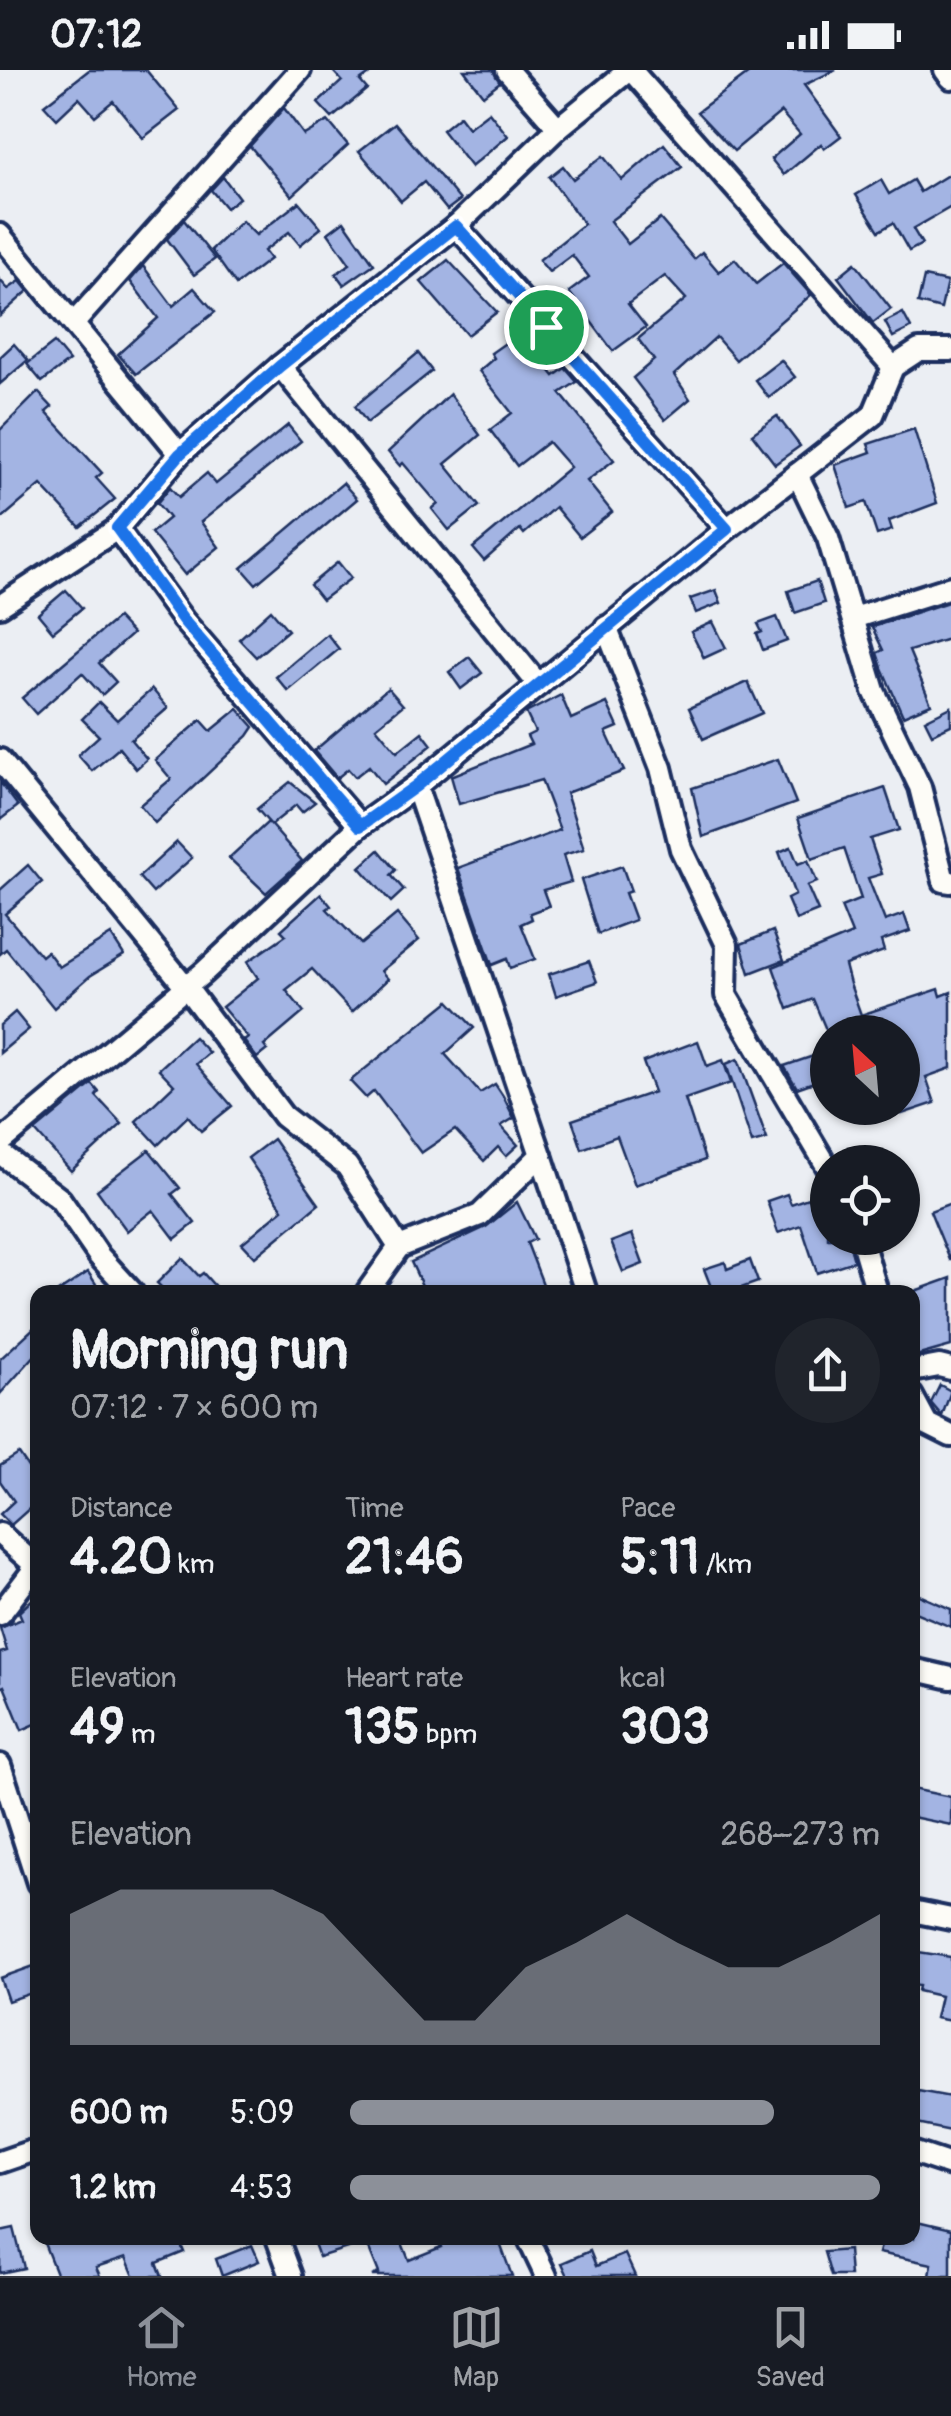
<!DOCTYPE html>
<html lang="en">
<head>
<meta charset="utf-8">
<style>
	body { margin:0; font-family:Pangolin,sans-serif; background:#20242c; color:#f1f3f6; height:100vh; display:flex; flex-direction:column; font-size:38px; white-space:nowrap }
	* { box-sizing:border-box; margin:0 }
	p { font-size:32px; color:#9ea1a6 }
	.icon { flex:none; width:55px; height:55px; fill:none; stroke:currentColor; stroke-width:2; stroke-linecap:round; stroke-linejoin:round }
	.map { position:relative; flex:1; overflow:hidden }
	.side { position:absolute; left:30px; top:1215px; width:890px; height:960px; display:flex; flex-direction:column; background:#171b24; border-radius:20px; box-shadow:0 2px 8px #0004 }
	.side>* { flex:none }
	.needle { width:65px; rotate:334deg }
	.tools { position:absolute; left:810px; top:945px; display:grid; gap:20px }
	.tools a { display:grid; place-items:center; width:110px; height:110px; border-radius:50%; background:#171b24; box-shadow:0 2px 8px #0004; font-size:50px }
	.pin { position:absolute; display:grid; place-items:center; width:85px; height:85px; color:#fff; margin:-42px; border:5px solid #fff; border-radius:50%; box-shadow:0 2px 10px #0007 }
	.round { display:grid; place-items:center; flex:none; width:105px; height:105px; border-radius:52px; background:#20242c }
	.headline { display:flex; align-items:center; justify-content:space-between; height:170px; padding:0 40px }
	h1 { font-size:55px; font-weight:800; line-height:75px }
	.stats { display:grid; grid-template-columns:repeat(3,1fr); gap:15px; height:170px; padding:10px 40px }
	.stats div { display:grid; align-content:center }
	.stats b { font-size:50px; font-weight:800 }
	.stats small { font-size:28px; font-weight:400 }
	.stats p { font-size:28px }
	.chart { height:280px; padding:20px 40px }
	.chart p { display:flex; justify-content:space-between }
	.chart svg { width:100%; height:180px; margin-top:10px; fill:#8c9099; opacity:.7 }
	ul { padding:0 40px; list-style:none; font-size:32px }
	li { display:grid; grid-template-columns:160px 120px 1fr; align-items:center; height:75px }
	li i { height:25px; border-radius:12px; background:#8c9099 }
	.status { display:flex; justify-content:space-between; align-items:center; height:70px; padding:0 50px; background:#171b24; direction:ltr }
	.status svg { height:28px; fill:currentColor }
	.tab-bar { display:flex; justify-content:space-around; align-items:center; height:140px; border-top:2px solid #363941; background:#171b24; font-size:28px; color:#9ea1a6 }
	.tab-bar a { display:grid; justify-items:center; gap:5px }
	.tab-bar .current { color:#8c9099 }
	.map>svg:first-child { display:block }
</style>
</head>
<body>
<div class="status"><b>07:12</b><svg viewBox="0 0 49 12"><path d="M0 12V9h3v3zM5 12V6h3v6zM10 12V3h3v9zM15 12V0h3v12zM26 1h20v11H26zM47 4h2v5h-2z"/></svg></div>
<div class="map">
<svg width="951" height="2206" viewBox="0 0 951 2206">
	<rect width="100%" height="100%" fill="#ebeef3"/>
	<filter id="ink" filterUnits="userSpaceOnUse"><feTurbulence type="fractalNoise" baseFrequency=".01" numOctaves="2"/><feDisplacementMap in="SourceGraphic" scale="20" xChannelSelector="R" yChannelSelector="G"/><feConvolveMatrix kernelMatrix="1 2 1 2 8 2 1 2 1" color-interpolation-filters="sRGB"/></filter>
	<g filter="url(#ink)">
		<g fill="#a3b4e3" stroke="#1b2f5e" stroke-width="2.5">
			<polygon points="89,0 146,0 179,40 143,68 113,31 95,46 79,28 57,49 44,35"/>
			<polygon points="332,0 375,0 360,11 367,19 332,48 318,33 342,11"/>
			<polygon points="464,0 493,0 500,12 483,25"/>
			<polygon points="753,0 836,0 804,15 841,66 824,79 821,74 784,105 771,89 800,64 781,42 734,81 697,42"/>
			<polygon points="284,38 304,65 328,51 348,75 292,126 250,76"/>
			<polygon points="489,42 508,66 471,97 442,60 459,46 468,58"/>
			<polygon points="395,53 460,130 447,140 424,112 401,131 359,81"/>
			<polygon points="664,74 682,97 610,151 628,174 660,149 694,189 702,182 719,202 735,189 756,214 783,193 811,225 736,290 716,267 674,305 690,329 665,350 633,308 654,290 638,269 686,229 665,206 628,234 646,257 613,281 569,222 589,207 572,185 549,202 539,190 584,154 549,107 563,96 573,109 603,86 622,110"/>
			<polygon points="951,103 951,137 913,159 922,174 909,181 893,153 879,161 856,125 881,110 889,124 913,110 920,122"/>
			<polygon points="223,107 239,128 226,138 211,120"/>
			<polygon points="299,132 321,158 300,175 289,162 264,181 270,189 236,215 211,180 242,151 256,165"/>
			<polygon points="184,150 215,189 194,205 167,169"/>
			<polygon points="344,151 374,194 344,215 336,204 350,194 328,163"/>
			<polygon points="448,190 497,242 467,265 421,212"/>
			<polygon points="855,193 891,239 873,253 838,207"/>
			<polygon points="143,196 173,236 194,218 215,242 136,304 118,284 158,248 130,211"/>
			<polygon points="924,207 947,212 941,239 918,233"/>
			<polygon points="0,210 8,219 20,211 28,221 0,246"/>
			<polygon points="903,243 911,258 893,267 885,252"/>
			<polygon points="528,257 539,269 530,276 554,306 565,298 577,312 560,323 614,390 587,411 612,442 580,467 555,437 524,464 520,459 484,491 473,478 570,397 548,372 517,396 490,360 512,343 479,301 494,288 491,283"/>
			<polygon points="54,273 69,291 42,312 27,294"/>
			<polygon points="14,274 28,290 0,314 0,287"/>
			<polygon points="418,283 432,301 367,353 355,336"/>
			<polygon points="781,290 795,307 769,328 755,310"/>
			<polygon points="38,322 52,337 46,342 102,403 96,408 115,429 80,457 41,415 0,450 0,360"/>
			<polygon points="450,324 480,365 445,394 479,436 449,460 432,439 438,434 403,393 400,396 388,382"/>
			<polygon points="777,346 800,376 775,394 752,364"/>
			<polygon points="288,355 301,371 201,452 219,477 185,505 151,463 169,448 157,433 170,417 179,427 207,403 216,414"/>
			<polygon points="914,359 937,433 889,451 892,460 877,465 866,432 849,438 835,395 871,382 868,374"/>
			<polygon points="343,413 357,429 256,514 242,498"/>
			<polygon points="338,492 351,508 322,530 310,515"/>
			<polygon points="817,511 824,533 795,543 788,521"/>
			<polygon points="66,520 82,538 53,562 38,544"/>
			<polygon points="716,520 721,533 696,543 690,529"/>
			<polygon points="951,531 951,568 909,581 931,634 903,646 882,598 877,583 883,580 872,557"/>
			<polygon points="271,540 288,560 256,587 239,569"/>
			<polygon points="777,547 787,571 763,580 757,564 762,562 758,554"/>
			<polygon points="117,548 132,564 99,593 116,612 102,625 82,603 36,644 22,628"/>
			<polygon points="713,552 726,578 704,588 691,562"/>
			<polygon points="327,564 339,579 288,621 276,607"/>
			<polygon points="469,587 482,603 461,619 449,602"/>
			<polygon points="748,612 762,643 703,669 689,638"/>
			<polygon points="388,618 403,635 376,657 397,682 422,662 432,675 383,714 369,696 355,707 348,699 337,708 314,681"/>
			<polygon points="152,619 168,638 131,670 147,689 136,699 119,678 92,701 78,685 99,666 82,649 99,632 117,650"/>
			<polygon points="561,625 571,649 607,633 618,657 606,662 624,701 566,723 584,779 563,785 571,812 543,820 549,836 530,843 532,849 521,854 535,889 510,898 507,889 492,895 458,798 560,760 541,710 459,734 451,706 531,674 527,666 535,662 526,643"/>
			<polygon points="951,637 951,655 932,664 925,650"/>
			<polygon points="238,639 254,657 248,666 155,753 140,735 171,709 155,690 201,650 211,661"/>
			<polygon points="778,689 796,733 703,767 692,718"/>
			<polygon points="0,712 18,736 0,750"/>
			<polygon points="290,712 315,732 302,742 296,735 271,755 257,739"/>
			<polygon points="885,718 899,760 870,769 882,804 868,808 885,851 904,844 910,861 881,871 884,881 845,895 850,914 861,945 939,919 941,926 951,922 951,998 926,1007 935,1033 902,1044 902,962 827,962 813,929 788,939 773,897 852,864 841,837 861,829 844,778 812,789 798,748"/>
			<polygon points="268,752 302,791 266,823 229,788"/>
			<polygon points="177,772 192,788 153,823 139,807"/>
			<polygon points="791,777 798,794 808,790 817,812 807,816 818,841 796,850 787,829 795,825 779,782"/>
			<polygon points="379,780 396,800 391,805 404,820 391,832 360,797"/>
			<polygon points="28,795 42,812 5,844 41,886 47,881 59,897 111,865 124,885 90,906 54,938 6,879 0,884 0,820"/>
			<polygon points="622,796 631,821 625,823 635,850 598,864 581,810"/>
			<polygon points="321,824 331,836 327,839 361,874 397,844 419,870 381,901 388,909 352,942 312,899 286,920 304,942 264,976 267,980 257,988 244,971 248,968 222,937 258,908 247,892 286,865 281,860"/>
			<polygon points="773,861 784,890 750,903 741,874"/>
			<polygon points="589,891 597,912 556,926 549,904"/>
			<polygon points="449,931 474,958 445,984 480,1023 495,1014 503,1026 514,1048 501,1056 518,1075 506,1086 498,1077 484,1091 455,1060 421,1083 374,1021 366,1028 350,1011"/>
			<polygon points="15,942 29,959 0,983 0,955"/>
			<polygon points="194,967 209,983 196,994 232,1036 201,1061 188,1046 158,1075 136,1051 174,1015 159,999"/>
			<polygon points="698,971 707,996 723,990 731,1013 685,1029 705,1090 635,1115 617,1066 582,1079 572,1050 654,1022 643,992"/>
			<polygon points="828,981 828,1007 797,1018 784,996"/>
			<polygon points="738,989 767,1069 752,1073 726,994"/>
			<polygon points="92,1014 99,1022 96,1026 122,1054 71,1101 35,1061"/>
			<polygon points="273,1069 319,1134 255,1187 242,1173 283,1139 248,1088"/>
			<polygon points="149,1080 180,1118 172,1124 195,1153 175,1169 153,1140 127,1161 97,1120"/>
			<polygon points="828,1121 828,1168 848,1168 854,1191 817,1203 801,1155 778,1163 767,1131 787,1124 791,1134"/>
			<polygon points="517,1132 535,1169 527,1173 546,1222 425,1222 411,1192 486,1157"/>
			<polygon points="951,1133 951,1190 950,1190 930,1141"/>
			<polygon points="632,1164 643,1194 623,1202 611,1172"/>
			<polygon points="182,1188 199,1206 203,1203 220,1222 166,1222 157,1213"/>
			<polygon points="750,1190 758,1212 730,1222 713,1222 704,1199 725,1192 727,1199"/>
			<polygon points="88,1202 98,1217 90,1222 58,1222"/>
			<polygon points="951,1208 951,1276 912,1287 912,1222"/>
			<polygon points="38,1254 38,1282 0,1324 0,1289"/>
			<polygon points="940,1315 951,1321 942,1346 931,1333"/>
			<polygon points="19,1384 38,1412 38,1431 11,1455 0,1444 14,1431 0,1411 0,1396"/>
			<polygon points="912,1522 951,1539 951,1557 912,1541"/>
			<polygon points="38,1524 38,1653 22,1660 4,1616 0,1618 0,1583 7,1581 0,1558 22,1549 19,1542"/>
			<polygon points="912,1719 951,1727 951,1755 912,1747"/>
			<polygon points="912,1881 951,1887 951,1951 935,1948 940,1926 918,1921 919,1916 912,1915"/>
			<polygon points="34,1896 38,1921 8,1931 0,1908"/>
			<polygon points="918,2021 951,2027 951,2061 912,2053"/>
			<polygon points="917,2152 951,2160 951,2206 930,2206 932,2194 879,2183 883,2168 914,2168"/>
			<polygon points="14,2158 24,2198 0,2203 0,2161"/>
			<polygon points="42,2168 178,2168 184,2182 157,2193 162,2206 134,2206 126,2187 96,2197 100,2206 57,2206"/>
			<polygon points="312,2168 369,2168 370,2171 319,2187"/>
			<polygon points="389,2168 400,2168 409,2190 441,2177 438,2168 498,2168 512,2206 372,2206 379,2203 368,2176"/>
			<polygon points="252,2175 259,2191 222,2206 216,2189"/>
			<polygon points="848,2180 850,2206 831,2206 824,2182"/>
			<polygon points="590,2181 596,2196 625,2184 635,2206 568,2206 562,2193"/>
		</g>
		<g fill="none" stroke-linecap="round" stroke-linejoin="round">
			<defs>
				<g id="street">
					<polyline points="507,0 558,58"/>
					<polyline points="631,0 893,297 919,280 951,280"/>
					<polyline points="945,0 951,8"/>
					<polyline points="0,165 180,384"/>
					<polyline points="74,253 300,0"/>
					<polyline points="280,296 539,615"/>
					<polyline points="797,404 828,468 874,621 920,717 944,811 951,812"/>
					<polyline points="117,459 183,550 360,756"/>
					<polyline points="727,459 873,345 893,297"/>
					<polyline points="0,536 117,459 180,384 280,296 456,156 558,58 629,0"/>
					<polyline points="853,548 951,517"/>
					<polyline points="606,557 661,698 681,779 727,875 726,925 828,1098"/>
					<polyline points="0,690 186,917 283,1046 347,1096 399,1177 367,1222"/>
					<polyline points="0,1073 203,903 360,756 416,716 727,459 456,156"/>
					<polyline points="0,1083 60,1129 99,1186 132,1222"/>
					<polyline points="541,1085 586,1222"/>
					<polyline points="861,1168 877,1222"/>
					<polyline points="399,1177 480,1145 541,1085 416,716"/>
					<polyline points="912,1301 939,1296 951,1299"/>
					<polyline points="912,1326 927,1354 951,1366"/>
					<polyline points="0,1464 36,1496"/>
					<polyline points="0,1544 38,1494"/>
					<polyline points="912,1599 951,1608"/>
					<polyline points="0,1695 38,1813"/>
					<polyline points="912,1841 951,1849"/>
					<polyline points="912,2082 951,2095"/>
					<polyline points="0,2092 38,2079"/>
					<polyline points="277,2168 291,2206"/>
					<polyline points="528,2168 546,2206"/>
				</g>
			</defs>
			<use href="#street" stroke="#1b2f5e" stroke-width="28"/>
			<use href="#street" stroke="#fdfcf7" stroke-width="20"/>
		</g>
	</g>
	<g fill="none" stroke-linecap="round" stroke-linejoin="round" filter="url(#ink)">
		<defs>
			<polygon id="route" points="456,156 727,459 416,716 360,756 183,550 117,458 180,384 280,296"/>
		</defs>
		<use href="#route" stroke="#fff" stroke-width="20"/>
		<use href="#route" stroke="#1a73e8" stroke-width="12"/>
	</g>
</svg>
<div class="tools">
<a><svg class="needle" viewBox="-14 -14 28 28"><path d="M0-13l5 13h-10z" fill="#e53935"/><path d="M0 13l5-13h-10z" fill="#9ea1a6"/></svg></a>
<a><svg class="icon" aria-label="locate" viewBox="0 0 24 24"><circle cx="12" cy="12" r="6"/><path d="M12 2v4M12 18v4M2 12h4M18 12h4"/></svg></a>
</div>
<div class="pin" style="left:546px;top:257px;background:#1e9e55"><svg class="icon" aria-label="arrive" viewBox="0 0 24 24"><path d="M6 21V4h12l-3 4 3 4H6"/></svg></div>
<section class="side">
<div class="headline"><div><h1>Morning run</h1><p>07:12 · 7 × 600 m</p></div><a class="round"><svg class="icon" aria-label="share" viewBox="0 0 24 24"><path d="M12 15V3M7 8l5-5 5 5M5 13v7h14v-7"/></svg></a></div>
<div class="stats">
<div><p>Distance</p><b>4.20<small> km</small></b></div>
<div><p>Time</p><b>21:46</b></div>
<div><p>Pace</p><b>5:11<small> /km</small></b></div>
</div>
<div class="stats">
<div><p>Elevation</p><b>49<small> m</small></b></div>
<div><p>Heart rate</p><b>135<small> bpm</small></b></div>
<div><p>kcal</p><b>303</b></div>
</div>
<div class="chart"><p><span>Elevation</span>268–273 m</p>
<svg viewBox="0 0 160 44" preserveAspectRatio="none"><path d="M0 44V12L10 6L20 6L30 6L40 6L50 12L60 25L70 38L80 38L90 25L100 19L110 12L120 19L130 25L140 25L150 19L160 12V44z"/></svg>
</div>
<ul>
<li><b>600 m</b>5:09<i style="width:80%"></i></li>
<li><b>1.2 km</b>4:53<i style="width:100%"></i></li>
</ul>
</section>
</div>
<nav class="tab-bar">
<a class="current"><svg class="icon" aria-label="home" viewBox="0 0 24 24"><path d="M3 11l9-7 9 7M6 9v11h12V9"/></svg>Home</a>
<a><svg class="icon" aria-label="map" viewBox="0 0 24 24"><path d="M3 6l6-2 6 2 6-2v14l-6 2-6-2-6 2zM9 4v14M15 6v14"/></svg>Map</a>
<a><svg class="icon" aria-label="saved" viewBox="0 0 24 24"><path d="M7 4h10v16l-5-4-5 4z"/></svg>Saved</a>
</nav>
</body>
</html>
